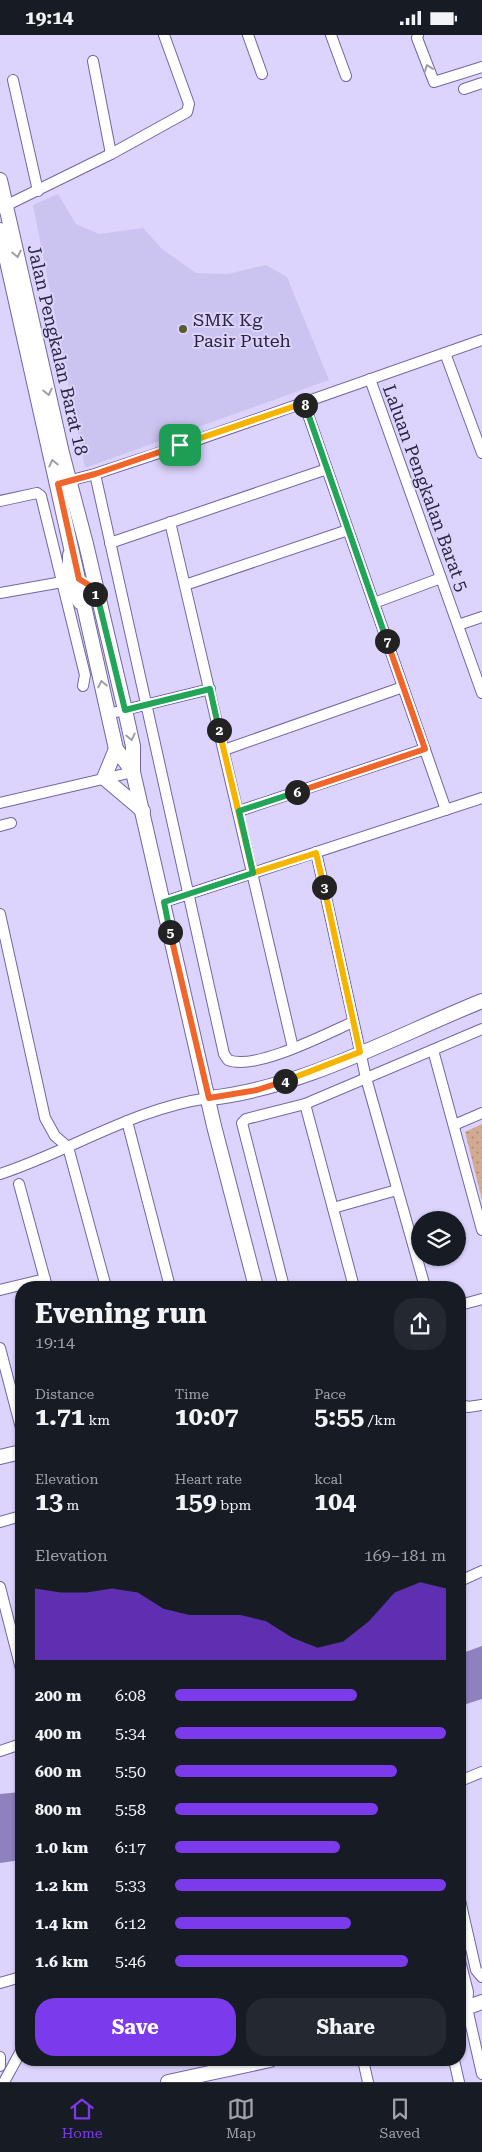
<!DOCTYPE html>
<html lang="en">
<head>
<meta charset="utf-8">
<style>
	body { margin:0; font-family:"Roboto Serif",serif; background:#242831; color:#f1f3f6; height:100vh; display:flex; flex-direction:column; font-size:19px; white-space:nowrap }
	* { box-sizing:border-box; margin:0 }
	p { font-size:16px; color:#9ea1a6 }
	.icon { flex:none; width:28px; height:28px; fill:none; stroke:currentColor; stroke-width:2; stroke-linecap:round; stroke-linejoin:round }
	.map { position:relative; flex:1; overflow:hidden }
	.sheet { position:absolute; left:15px; top:1246px; width:451px; height:785px; display:flex; flex-direction:column; background:#171b24; border-radius:20px; box-shadow:0 1px 4px #0004 }
	.sheet>* { flex:none }
	.fabs { position:absolute; left:411px; top:1176px; display:grid; gap:10px }
	.fabs a { display:grid; place-items:center; width:55px; height:55px; border-radius:50%; background:#171b24; box-shadow:0 1px 4px #0004; font-size:25px }
	.pin { position:absolute; display:grid; place-items:center; width:42px; height:42px; color:#fff; margin:-21px; border-radius:10px; box-shadow:0 2px 8px #0006 }
	.km { position:absolute; width:25px; height:25px; margin:-12px; border-radius:50%; background:#222; color:#fff; font-size:14px; line-height:25px; text-align:center }
	.round { display:grid; place-items:center; flex:none; width:52px; height:52px; border-radius:20px; background:#242831 }
	.headline { display:flex; align-items:center; justify-content:space-between; height:85px; padding:0 20px }
	h1 { font-size:28px; font-weight:700; line-height:38px }
	.stats { display:grid; grid-template-columns:repeat(3,1fr); gap:8px; height:85px; padding:5px 20px }
	.stats div { display:grid; align-content:center }
	.stats b { font-size:25px; font-weight:700 }
	.stats small { font-size:14px; font-weight:400 }
	.stats p { font-size:14px }
	.chart { height:140px; padding:10px 20px }
	.chart p { display:flex; justify-content:space-between }
	.chart svg { width:100%; height:90px; margin-top:5px; fill:#7c3aed; opacity:.7 }
	.button { display:flex; gap:10px; margin-top:auto; padding:10px 20px }
	.button a { flex:1; height:58px; border-radius:20px; background:#7c3aed; color:#fff; font-size:20px; font-weight:700; line-height:58px; text-align:center }
	.button a+a { background:#242831; color:#f1f3f6 }
	ul { padding:0 20px; list-style:none; font-size:16px }
	li { display:grid; grid-template-columns:80px 60px 1fr; align-items:center; height:38px }
	li i { height:12px; border-radius:6px; background:#7c3aed }
	.status { display:flex; justify-content:space-between; align-items:center; height:35px; padding:0 25px; background:#171b24; direction:ltr }
	.status svg { height:14px; fill:currentColor }
	.dock { display:flex; justify-content:space-around; align-items:center; height:70px; border-top:1px solid #363941; background:#171b24; font-size:14px; color:#9ea1a6 }
	.dock a { display:grid; justify-items:center; gap:2px }
	.dock .on { color:#7c3aed }
	.map>svg:first-child { display:block }
</style>
</head>
<body>
<div class="status"><b>19:14</b><svg viewBox="0 0 49 12"><path d="M0 12V9h3v3zM5 12V6h3v6zM10 12V3h3v9zM15 12V0h3v12zM26 1h20v11H26zM47 4h2v5h-2z"/></svg></div>
<div class="map">
<svg width="482" height="2047" viewBox="0 0 482 2047">
	<defs>
		<pattern id="grass-dots" width="8" height="8" patternUnits="userSpaceOnUse" patternTransform="scale(1.25)"><rect width="8" height="8" fill="#d2aa91"/><path d="M2 2h.1M6 6h.1" fill="none" stroke="#ab8a78" stroke-width="1.8" stroke-linecap="round"/></pattern>
	</defs>
	<rect width="100%" height="100%" fill="#dcd4fd"/>
	<polygon fill="#ccc4f0" points="58,159 76,189 99,199 143,193 162,214 196,238 228,239 266,230 287,242 329,345 85,433 33,170"/>
	<polygon fill="url(#grass-dots)" points="482,1089 482,1165 465,1097"/>
	<g fill="#8e81be">
		<polygon points="482,1611 482,1664 460,1671 460,1619"/>
		<polygon points="21,1757 21,1825 0,1828 0,1759"/>
	</g>
	<g fill="none" stroke-linecap="round" stroke-linejoin="round">
		<defs>
			<g id="street">
				<polyline points="248,0 262,39"/>
				<polyline points="331,0 346,41"/>
				<polyline points="418,0 417,3 434,47 482,32"/>
				<polyline points="93,26 111,119"/>
				<polyline points="13,45 38,156"/>
				<polyline points="464,54 482,48"/>
				<polyline points="1,173 111,119 187,77 189,69 164,0"/>
				<polyline points="445,318 482,418"/>
				<polyline points="370,344 482,658"/>
				<polyline points="304,368 446,775"/>
				<path d="M95 439 224 1019 228 1025C255 1036 326 999 353 987"/>
				<polyline points="64,447 95,439 180,411 482,305"/>
				<polyline points="0,466 37,458 41,461 85,640 83,651"/>
				<polyline points="170,487 293,1013"/>
				<polyline points="110,508 327,434"/>
				<polyline points="185,550 348,495"/>
				<polyline points="0,558 68,546"/>
				<polyline points="374,568 441,543"/>
				<polyline points="458,590 482,582"/>
				<polyline points="108,679 210,654"/>
				<polyline points="224,715 403,652"/>
				<polyline points="0,768 133,737"/>
				<polyline points="239,776 425,714"/>
				<polyline points="0,791 11,788"/>
				<polyline points="316,817 366,1043 425,1252"/>
				<polyline points="164,867 482,763"/>
				<polyline points="0,879 45,1083 55,1101 68,1112 106,1252"/>
				<polyline points="433,1015 482,1195"/>
				<polyline points="305,1069 354,1252"/>
				<polyline points="127,1086 170,1252"/>
				<polyline points="454,1090 482,1078"/>
				<path d="M0 1139C70 1116 135 1073 209 1063"/>
				<polyline points="19,1149 47,1252"/>
				<polyline points="333,1173 397,1155"/>
				<polyline points="284,1252 242,1088 246,1084 305,1069 482,994"/>
				<polyline points="0,1255 45,1244"/>
				<polyline points="460,1270 482,1264"/>
				<polyline points="0,1313 21,1393"/>
				<polyline points="460,1369 468,1372 482,1370"/>
				<polyline points="0,1487 21,1481"/>
				<polyline points="460,1546 482,1536"/>
				<polyline points="0,1552 21,1634"/>
				<polyline points="0,1716 21,1709"/>
				<polyline points="460,1746 482,1737"/>
				<polyline points="460,1865 476,1935 482,1942"/>
				<polyline points="460,1926 468,1957 467,1973 482,2039"/>
				<polyline points="0,1948 21,1942"/>
				<polyline points="0,2022 0,2031"/>
				<polyline points="363,2025 368,2047"/>
				<polyline points="454,2025 459,2047"/>
				<polyline points="4,2047 21,2016"/>
			</g>
			<g id="secondary">
				<polyline points="0,145 62,418 86,509 125,675 133,711 133,737 214,1091 256,1252"/>
				<polyline points="0,195 116,714 133,737"/>
				<polyline points="70,520 70,532 64,547 70,551 80,567"/>
				<polyline points="116,714 104,743 143,776"/>
				<path d="M209 1063C303 1053 395 1001 482 966"/>
				<polyline points="0,1422 21,1417"/>
				<polyline points="460,1975 482,1967"/>
				<polyline points="168,2047 270,2025"/>
			</g>
		</defs>
		<use href="#street" stroke="#7465a2" stroke-width="12"/>
		<use href="#secondary" stroke="#7465a2" stroke-width="16"/>
		<use href="#street" stroke="#fff" stroke-width="10"/>
		<use href="#secondary" stroke="#fff" stroke-width="14"/>
	</g>
	<defs><path id="oneway-chevron" d="M-2-3.5L2.5 0L-2 3.5" fill="none" stroke-width="1.6" stroke-linecap="round" stroke-linejoin="round" transform="scale(1.25)"/></defs>
	<g stroke="#a09ea9">
		<use href="#oneway-chevron" transform="translate(428 33) rotate(-110)"/>
		<use href="#oneway-chevron" transform="translate(17 219) rotate(77)"/>
		<use href="#oneway-chevron" transform="translate(48 357) rotate(77)"/>
		<use href="#oneway-chevron" transform="translate(53 428) rotate(-103)"/>
		<use href="#oneway-chevron" transform="translate(102 649) rotate(-102)"/>
		<use href="#oneway-chevron" transform="translate(131 702) rotate(78)"/>
	</g>
	<g fill="none" stroke-linecap="round" stroke-linejoin="round">
		<defs>
			<polyline id="split-1" points="95,559 89,550 79,544 58,449 95,439 180,410"/>
			<polyline id="split-2" points="95,559 100,572 125,675 210,654 219,695"/>
			<polyline id="split-3" points="219,695 253,838 316,818 324,852"/>
			<polyline id="split-4" points="285,1046 360,1017 324,852"/>
			<polyline id="split-5" points="170,897 209,1063 257,1055 285,1046"/>
			<polyline id="split-6" points="170,897 164,867 253,838 239,776 297,757"/>
			<polyline id="split-7" points="297,757 425,714 387,606"/>
			<polyline id="split-8" points="305,370 387,606"/>
			<polyline id="split-9" points="180,410 304,368 305,370"/>
		</defs>
		<use href="#split-1" stroke="#fff" stroke-width="10"/>
		<use href="#split-2" stroke="#fff" stroke-width="10"/>
		<use href="#split-3" stroke="#fff" stroke-width="10"/>
		<use href="#split-4" stroke="#fff" stroke-width="10"/>
		<use href="#split-5" stroke="#fff" stroke-width="10"/>
		<use href="#split-6" stroke="#fff" stroke-width="10"/>
		<use href="#split-7" stroke="#fff" stroke-width="10"/>
		<use href="#split-8" stroke="#fff" stroke-width="10"/>
		<use href="#split-9" stroke="#fff" stroke-width="10"/>
		<use href="#split-1" stroke="#f0652b" stroke-width="6"/>
		<use href="#split-2" stroke="#22a559" stroke-width="6"/>
		<use href="#split-3" stroke="#f5b400" stroke-width="6"/>
		<use href="#split-4" stroke="#f5b400" stroke-width="6"/>
		<use href="#split-5" stroke="#f0652b" stroke-width="6"/>
		<use href="#split-6" stroke="#22a559" stroke-width="6"/>
		<use href="#split-7" stroke="#f0652b" stroke-width="6"/>
		<use href="#split-8" stroke="#22a559" stroke-width="6"/>
		<use href="#split-9" stroke="#f5b400" stroke-width="6"/>
	</g>
	<circle fill="#575c2a" stroke="#dcd4fd" stroke-width="2" cx="183" cy="294" r="5"/>
	<g text-anchor="middle" dominant-baseline="central" stroke-width="4" stroke-linejoin="round" paint-order="stroke">
		<g font-size="18" fill="#2c2740" stroke="#dcd4fd" text-anchor="start">
			<text x="193" y="284">SMK Kg<tspan x="193" dy="21">Pasir Puteh</tspan></text>
		</g>
		<g font-size="18" fill="#2c2740" stroke="#dcd4fd">
			<text transform="translate(58 315) rotate(77)">Jalan Pengkalan Barat 18</text>
			<text transform="translate(426 453) rotate(70)">Laluan Pengkalan Barat 5</text>
		</g>
	</g>
</svg>
<div class="fabs">
<a><svg class="icon" aria-label="layers" viewBox="0 0 24 24"><path d="M12 4l9 5-9 5-9-5zM3 14l9 5 9-5"/></svg></a>
</div>
<div class="pin" style="left:180px;top:410px;background:#1e9e55"><svg class="icon" aria-label="arrive" viewBox="0 0 24 24"><path d="M6 21V4h12l-3 4 3 4H6"/></svg></div>
<b class="km" style="left:95px;top:559px">1</b>
<b class="km" style="left:219px;top:695px">2</b>
<b class="km" style="left:324px;top:852px">3</b>
<b class="km" style="left:285px;top:1046px">4</b>
<b class="km" style="left:170px;top:897px">5</b>
<b class="km" style="left:297px;top:757px">6</b>
<b class="km" style="left:387px;top:606px">7</b>
<b class="km" style="left:305px;top:370px">8</b>
<section class="sheet">
<div class="headline"><div><h1>Evening run</h1><p>19:14</p></div><a class="round"><svg class="icon" aria-label="share" viewBox="0 0 24 24"><path d="M12 15V3M7 8l5-5 5 5M5 13v7h14v-7"/></svg></a></div>
<div class="stats">
<div><p>Distance</p><b>1.71<small> km</small></b></div>
<div><p>Time</p><b>10:07</b></div>
<div><p>Pace</p><b>5:55<small> /km</small></b></div>
</div>
<div class="stats">
<div><p>Elevation</p><b>13<small> m</small></b></div>
<div><p>Heart rate</p><b>159<small> bpm</small></b></div>
<div><p>kcal</p><b>104</b></div>
</div>
<div class="chart"><p><span>Elevation</span>169–181 m</p>
<svg viewBox="0 0 160 44" preserveAspectRatio="none"><path d="M0 44V9L10 11L20 11L30 9L40 11L50 19L60 22L70 22L80 22L90 25L100 33L110 38L120 35L130 25L140 11L150 6L160 9V44z"/></svg>
</div>
<ul>
<li><b>200 m</b>6:08<i style="width:67%"></i></li>
<li><b>400 m</b>5:34<i style="width:100%"></i></li>
<li><b>600 m</b>5:50<i style="width:82%"></i></li>
<li><b>800 m</b>5:58<i style="width:75%"></i></li>
<li><b>1.0 km</b>6:17<i style="width:61%"></i></li>
<li><b>1.2 km</b>5:33<i style="width:100%"></i></li>
<li><b>1.4 km</b>6:12<i style="width:65%"></i></li>
<li><b>1.6 km</b>5:46<i style="width:86%"></i></li>
</ul>
<div class="button"><a>Save</a><a>Share</a></div>
</section>
</div>
<nav class="dock">
<a class="on"><svg class="icon" aria-label="home" viewBox="0 0 24 24"><path d="M3 11l9-7 9 7M6 9v11h12V9"/></svg>Home</a>
<a><svg class="icon" aria-label="map" viewBox="0 0 24 24"><path d="M3 6l6-2 6 2 6-2v14l-6 2-6-2-6 2zM9 4v14M15 6v14"/></svg>Map</a>
<a><svg class="icon" aria-label="saved" viewBox="0 0 24 24"><path d="M7 4h10v16l-5-4-5 4z"/></svg>Saved</a>
</nav>
</body>
</html>
